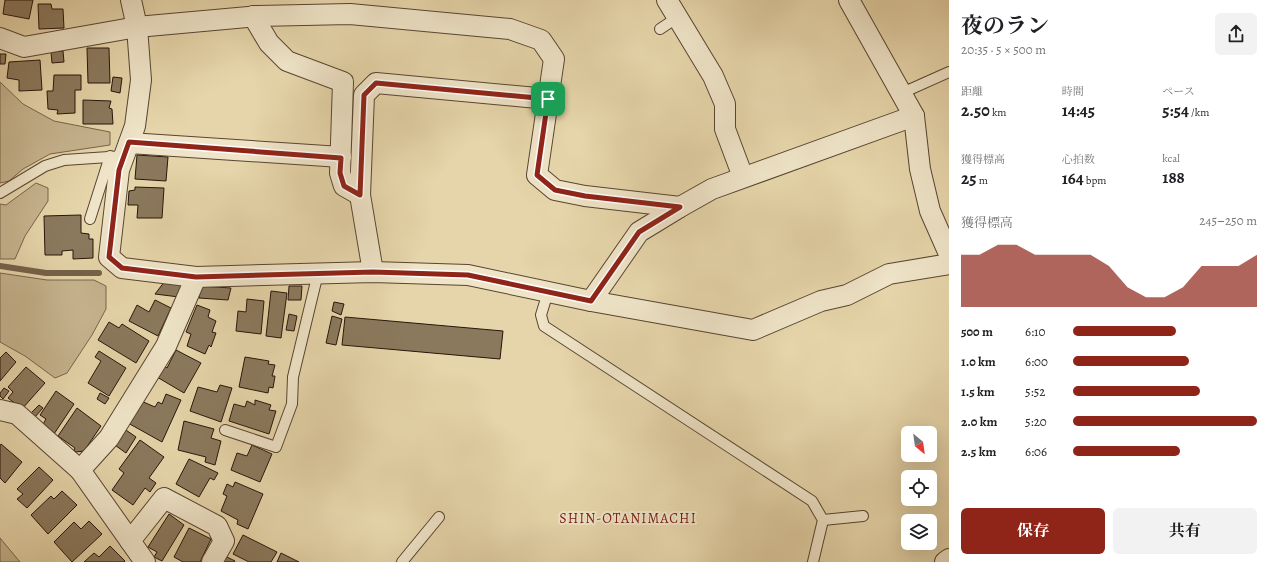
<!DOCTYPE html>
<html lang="ja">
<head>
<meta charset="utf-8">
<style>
	body { margin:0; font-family:Alegreya,"Noto Serif JP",serif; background:#f2f2f2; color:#202124; height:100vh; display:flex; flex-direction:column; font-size:15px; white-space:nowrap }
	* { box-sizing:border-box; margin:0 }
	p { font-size:13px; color:#757577 }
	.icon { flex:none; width:22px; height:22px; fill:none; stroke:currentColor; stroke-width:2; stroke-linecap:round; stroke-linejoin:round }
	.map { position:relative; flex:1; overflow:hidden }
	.sheet { display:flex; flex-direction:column; background:#fff; width:320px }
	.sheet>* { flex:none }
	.needle { width:26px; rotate:151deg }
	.buttons { position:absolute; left:901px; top:426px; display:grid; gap:8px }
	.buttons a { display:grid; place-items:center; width:36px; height:36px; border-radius:6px; background:#fff; box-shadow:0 4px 16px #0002; font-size:20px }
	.pin { position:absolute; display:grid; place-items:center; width:34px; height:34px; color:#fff; margin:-17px; border-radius:8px; box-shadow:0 2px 6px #0006 }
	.round { display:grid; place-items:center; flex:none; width:42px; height:42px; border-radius:6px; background:#f2f2f2 }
	.summary { display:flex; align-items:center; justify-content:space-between; height:68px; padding:0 12px }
	h1 { font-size:22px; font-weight:700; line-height:30px }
	.stats { display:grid; grid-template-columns:repeat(3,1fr); gap:6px; height:68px; padding:4px 12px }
	.stats div { display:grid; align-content:center }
	.stats b { font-size:17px; font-weight:700 }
	.stats small { font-size:11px; font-weight:400 }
	.stats p { font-size:11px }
	.chart { height:112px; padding:8px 12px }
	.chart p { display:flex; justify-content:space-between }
	.chart svg { width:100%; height:72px; margin-top:4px; fill:#8f2418; opacity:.7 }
	.button { display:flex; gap:8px; margin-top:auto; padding:8px 12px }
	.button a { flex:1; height:46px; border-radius:6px; background:#8f2418; color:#fff; font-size:16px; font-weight:700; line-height:46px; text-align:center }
	.button a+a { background:#f2f2f2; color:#202124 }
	ul { padding:0 12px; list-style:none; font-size:13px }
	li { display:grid; grid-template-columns:64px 48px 1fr; align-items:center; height:30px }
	li i { height:10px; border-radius:5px; background:#8f2418 }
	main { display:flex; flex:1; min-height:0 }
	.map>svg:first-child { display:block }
</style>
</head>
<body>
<main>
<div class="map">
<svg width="949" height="562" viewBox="0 0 949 562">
	<rect width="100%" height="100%" fill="#e6d5aa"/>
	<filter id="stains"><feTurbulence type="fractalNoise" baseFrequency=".005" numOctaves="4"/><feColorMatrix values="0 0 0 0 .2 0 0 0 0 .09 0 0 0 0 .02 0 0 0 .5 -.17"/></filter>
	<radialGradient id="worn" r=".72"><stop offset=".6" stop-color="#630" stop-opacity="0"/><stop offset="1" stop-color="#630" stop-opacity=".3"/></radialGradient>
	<g fill="#c6b48f" stroke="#78644c">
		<polygon points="0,82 23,104 54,121 110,132 110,145 50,154 23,169 9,181 0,183"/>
		<polygon points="36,183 48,188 48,201 25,236 15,259 0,259 0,204 6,205"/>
		<polygon points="0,273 47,280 94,280 106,286 106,309 92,335 67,373 55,378 25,356 0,342"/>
		<polygon points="0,538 20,562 0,562"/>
	</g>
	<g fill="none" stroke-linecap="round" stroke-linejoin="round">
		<polyline stroke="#74614a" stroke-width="6" points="0,266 46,273 99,273"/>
	</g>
	<g fill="#8b795d" stroke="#29150a">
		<polygon points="5,0 33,0 29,19 3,14"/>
		<polygon points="38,4 51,4 52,9 63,9 64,28 39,29"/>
		<polygon points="87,48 109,48 110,83 88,83"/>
		<polygon points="63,51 64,62 52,63 51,52"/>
		<polygon points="0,54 6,54 5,64 0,64"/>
		<polygon points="40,60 42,90 19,91 19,80 7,78 9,62"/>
		<polygon points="54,75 81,75 81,90 75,90 75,113 57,114 58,110 48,109 47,91 53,91"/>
		<polygon points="113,77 122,78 120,93 111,91"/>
		<polygon points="83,100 111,101 109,108 112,109 113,124 83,124"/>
		<polygon points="137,155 168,157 166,181 135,179"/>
		<polygon points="135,187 164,188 162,218 137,218 138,205 128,205 129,191 135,190"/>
		<polygon points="81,215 81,233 89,234 89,239 93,239 93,258 73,259 73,250 62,251 62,255 45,255 44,216"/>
		<polygon points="165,281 182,284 179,297 155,294"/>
		<polygon points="201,286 231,288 228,300 199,298"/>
		<polygon points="289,286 302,286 301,300 288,300"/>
		<polygon points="271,291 287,293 281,338 266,336"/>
		<polygon points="247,299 264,301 261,334 236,331 238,311 246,312"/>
		<polygon points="155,300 171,308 158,336 129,321 137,305 149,312"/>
		<polygon points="334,302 344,304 341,315 332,311"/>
		<polygon points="197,305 210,310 208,317 216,321 212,332 216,333 211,347 209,345 205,354 187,346 191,334 186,332"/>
		<polygon points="289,314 297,316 294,331 286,330"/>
		<polygon points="332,316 342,319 336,345 326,343"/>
		<polygon points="345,317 503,331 500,359 342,345"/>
		<polygon points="109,322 119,328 122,324 149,341 136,363 98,340"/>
		<polygon points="176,350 201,363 184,393 157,377 164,366 167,368"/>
		<polygon points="99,351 126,368 109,396 88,383 101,361 95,357"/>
		<polygon points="6,352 16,362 0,381 0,358"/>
		<polygon points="245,357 269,361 268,364 275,365 272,376 275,376 273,388 269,387 268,393 239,387"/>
		<polygon points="26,367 45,383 22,409 8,398 13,392 8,387"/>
		<polygon points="220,385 232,388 221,422 190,411 198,387 217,392"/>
		<polygon points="4,388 9,391 3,399 0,396 0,393"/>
		<polygon points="56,391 74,404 54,434 42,426 46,419 40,415"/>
		<polygon points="100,393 109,398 105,404 97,399"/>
		<polygon points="166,394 181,400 162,442 128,423 141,401 155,407 158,402 162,404"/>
		<polygon points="255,400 271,405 269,410 276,411 269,434 229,421 234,404 245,407 247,401 255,405"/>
		<polygon points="39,405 43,408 34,418 29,415"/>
		<polygon points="77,408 101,426 84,451 76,452 74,450 75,448 58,436"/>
		<polygon points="184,421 214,429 211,438 221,441 215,465 205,462 206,457 178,450"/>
		<polygon points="123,428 136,437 126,453 112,443"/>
		<polygon points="140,440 164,457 149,478 156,483 150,492 145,488 133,505 112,490 124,473 119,469"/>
		<polygon points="1,444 22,462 5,483 0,478 0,446"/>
		<polygon points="252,445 272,454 260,482 231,470 237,453 247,456"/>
		<polygon points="189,459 218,473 214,480 210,478 199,497 176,484"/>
		<polygon points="39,467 53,480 27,508 17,499 23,494 17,489"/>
		<polygon points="235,482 263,494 248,529 237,524 238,520 221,511 227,496 223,494 227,484 233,487"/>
		<polygon points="62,491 77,505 48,534 31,515 51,496 54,499"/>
		<polygon points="169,514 184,525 162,561 154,557 157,552 148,547"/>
		<polygon points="89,521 102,534 72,562 54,542 74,522 81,529"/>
		<polygon points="189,528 211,539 200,562 183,562 174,557"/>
		<polygon points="243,535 277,552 271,562 249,562 233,554"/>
		<polygon points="110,546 125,561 124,562 84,562 94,553 99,557"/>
		<polygon points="281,553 299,562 277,562"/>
		<polygon points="225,556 235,561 234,562 223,562"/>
	</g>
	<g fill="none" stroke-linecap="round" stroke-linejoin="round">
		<defs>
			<g id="lane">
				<polyline points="660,29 678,17"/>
				<polyline points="902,93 949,72"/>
				<polyline points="0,193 45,166 64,160 124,156"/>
				<polyline points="90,219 110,156"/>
				<polyline points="548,292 541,315 544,326 812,501 823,520 813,562"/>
				<polyline points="225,430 276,447 292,404 293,377 318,273"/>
				<polyline points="823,520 863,516"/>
				<polyline points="402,562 439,517"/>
			</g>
			<g id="street">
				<polyline points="131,0 137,27 141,80 135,126 119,170 109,257 122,268 196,277 373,272 468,275 591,301 753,330 821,301 847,295 889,274 949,264"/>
				<polyline points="667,0 713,76 725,104 725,129 743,177"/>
				<polyline points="849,0 914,116 920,169 930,211 949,254"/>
				<polyline points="253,16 269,43 287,61 343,82 340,173 344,186 360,195"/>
				<polyline points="0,38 24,47 137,27 258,16 350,14 510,29 541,40 554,59 537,175 555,190 585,196 680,207"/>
				<polyline points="129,143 341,157"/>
				<polyline points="373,272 360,195 364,95 376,83 548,99"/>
				<polyline points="591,301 639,232 680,207 712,189 914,116"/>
				<polyline points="0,410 17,414 80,470"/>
				<polyline points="130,541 164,498 217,526 224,541 212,562"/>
				<polyline points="145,562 80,470 109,438 166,346 196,277"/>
				<polyline points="945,562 949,559"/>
			</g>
		</defs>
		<use href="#lane" stroke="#584532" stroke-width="12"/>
		<use href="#street" stroke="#584532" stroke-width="22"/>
		<use href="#lane" stroke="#efe4c8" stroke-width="10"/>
		<use href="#street" stroke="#efe4c8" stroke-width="20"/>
	</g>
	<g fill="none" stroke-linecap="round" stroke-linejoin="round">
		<defs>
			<polygon id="route" points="376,83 548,99 537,175 555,190 585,196 680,207 639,232 591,301 468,275 373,272 196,277 122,268 109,257 119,170 129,142 341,158 340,173 344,186 360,195 364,95"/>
		</defs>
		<use href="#route" stroke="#fff" stroke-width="8"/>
		<use href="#route" stroke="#8f2418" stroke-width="5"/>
	</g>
	<g text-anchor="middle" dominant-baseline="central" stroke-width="4" stroke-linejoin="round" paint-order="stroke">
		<g font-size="14" letter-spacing="1" fill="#7a1f14" stroke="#efe4c8">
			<text x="628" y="518">SHIN-OTANIMACHI</text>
		</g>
	</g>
	<rect width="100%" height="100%" filter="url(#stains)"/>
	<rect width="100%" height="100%" fill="url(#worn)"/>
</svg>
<div class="buttons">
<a><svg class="needle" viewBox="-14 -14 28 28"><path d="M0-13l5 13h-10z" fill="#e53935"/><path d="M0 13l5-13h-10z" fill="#757577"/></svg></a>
<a><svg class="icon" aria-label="locate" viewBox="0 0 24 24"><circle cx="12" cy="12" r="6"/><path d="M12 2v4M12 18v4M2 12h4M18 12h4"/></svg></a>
<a><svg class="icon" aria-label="layers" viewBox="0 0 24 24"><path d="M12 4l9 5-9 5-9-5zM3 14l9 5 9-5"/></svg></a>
</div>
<div class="pin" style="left:548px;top:99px;background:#1e9e55"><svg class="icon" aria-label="arrive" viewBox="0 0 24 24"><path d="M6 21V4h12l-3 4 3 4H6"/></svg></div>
</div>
<section class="sheet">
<div class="summary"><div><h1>夜のラン</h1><p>20:35 · 5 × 500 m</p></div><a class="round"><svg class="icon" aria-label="share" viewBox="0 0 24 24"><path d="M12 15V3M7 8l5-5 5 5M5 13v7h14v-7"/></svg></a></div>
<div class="stats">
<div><p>距離</p><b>2.50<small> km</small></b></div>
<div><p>時間</p><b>14:45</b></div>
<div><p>ペース</p><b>5:54<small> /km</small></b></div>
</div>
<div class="stats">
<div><p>獲得標高</p><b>25<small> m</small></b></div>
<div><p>心拍数</p><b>164<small> bpm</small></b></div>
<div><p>kcal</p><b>188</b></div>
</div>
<div class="chart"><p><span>獲得標高</span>245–250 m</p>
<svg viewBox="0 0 160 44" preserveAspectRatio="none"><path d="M0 44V12L10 12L20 6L30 6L40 12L50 12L60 12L70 12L80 19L90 32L100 38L110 38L120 32L130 19L140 19L150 19L160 12V44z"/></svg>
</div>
<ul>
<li><b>500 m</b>6:10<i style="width:56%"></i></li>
<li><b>1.0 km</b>6:00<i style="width:63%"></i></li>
<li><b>1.5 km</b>5:52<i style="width:69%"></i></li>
<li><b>2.0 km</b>5:20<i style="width:100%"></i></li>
<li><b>2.5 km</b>6:06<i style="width:58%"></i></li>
</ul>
<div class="button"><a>保存</a><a>共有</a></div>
</section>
</main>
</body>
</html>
